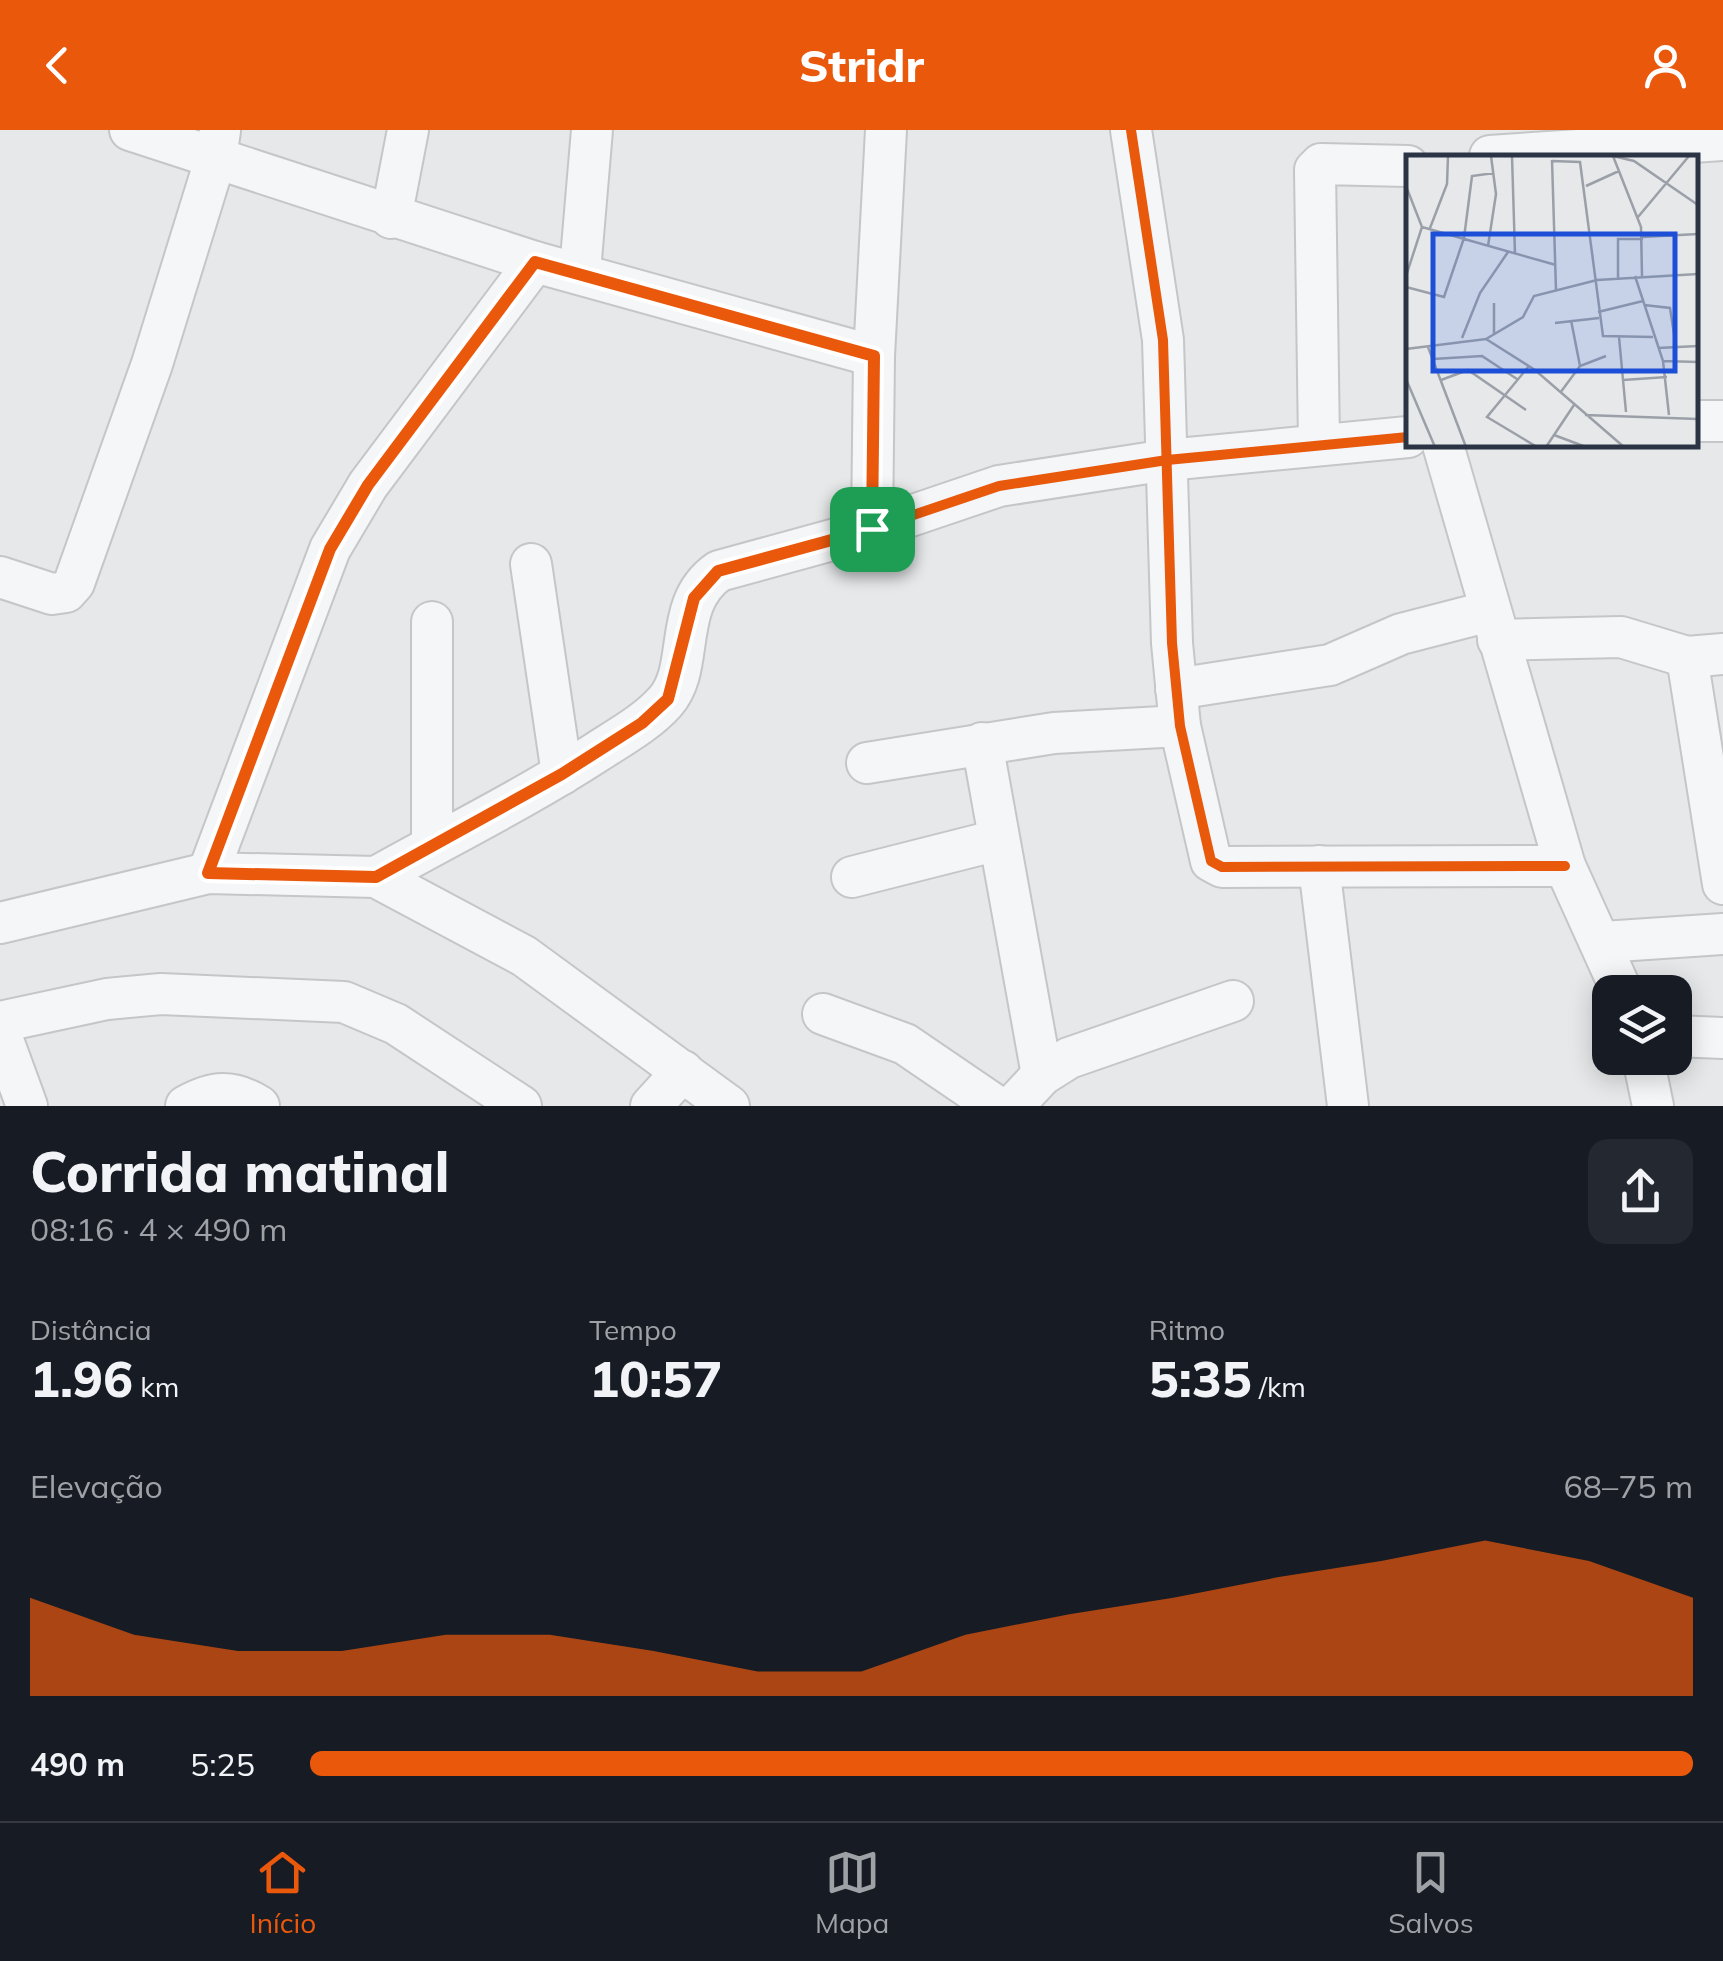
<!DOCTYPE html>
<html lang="pt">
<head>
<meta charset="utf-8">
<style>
	body { margin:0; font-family:Mulish,sans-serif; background:#242831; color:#f1f3f6; height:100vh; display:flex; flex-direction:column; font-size:38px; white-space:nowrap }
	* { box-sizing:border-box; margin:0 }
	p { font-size:32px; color:#9ea1a6 }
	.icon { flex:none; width:55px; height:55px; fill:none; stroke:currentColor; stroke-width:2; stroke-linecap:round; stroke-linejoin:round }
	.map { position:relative; height:976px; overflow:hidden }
	.side { display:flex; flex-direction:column; background:#171b24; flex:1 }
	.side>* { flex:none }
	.fabs { position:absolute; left:1592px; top:845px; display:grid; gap:20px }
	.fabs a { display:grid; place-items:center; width:100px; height:100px; border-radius:20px; background:#171b24; box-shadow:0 5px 25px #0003; font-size:50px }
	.pin { position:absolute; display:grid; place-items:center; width:85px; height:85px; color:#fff; margin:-42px; border-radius:20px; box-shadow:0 5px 15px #0006 }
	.round { display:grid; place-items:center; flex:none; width:105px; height:105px; border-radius:20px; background:#242831 }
	.summary { display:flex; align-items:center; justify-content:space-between; height:170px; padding:0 30px }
	h1 { font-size:55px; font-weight:800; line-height:75px }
	.metrics { display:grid; grid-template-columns:repeat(3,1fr); gap:15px; height:170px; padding:10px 30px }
	.metrics div { display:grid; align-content:center }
	.metrics b { font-size:50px; font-weight:800 }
	.metrics small { font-size:28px; font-weight:400 }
	.metrics p { font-size:28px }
	.chart { height:280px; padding:20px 30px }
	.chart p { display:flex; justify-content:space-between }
	.chart svg { width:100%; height:180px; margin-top:10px; fill:#ea580c; opacity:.7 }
	ul { padding:0 30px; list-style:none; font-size:32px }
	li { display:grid; grid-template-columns:160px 120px 1fr; align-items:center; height:75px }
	li i { height:25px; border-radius:12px; background:#ea580c }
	header { display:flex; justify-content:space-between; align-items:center; height:130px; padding:0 30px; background:#ea580c; color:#fff; font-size:45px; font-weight:800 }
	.dock { display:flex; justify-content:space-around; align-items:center; height:140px; border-top:2px solid #363941; background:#171b24; font-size:28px; color:#9ea1a6 }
	.dock a { display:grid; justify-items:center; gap:5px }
	.dock .selected { color:#ea580c }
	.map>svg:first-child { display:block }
</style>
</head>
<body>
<header><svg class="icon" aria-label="back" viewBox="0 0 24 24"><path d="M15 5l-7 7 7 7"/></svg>Stridr<svg class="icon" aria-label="person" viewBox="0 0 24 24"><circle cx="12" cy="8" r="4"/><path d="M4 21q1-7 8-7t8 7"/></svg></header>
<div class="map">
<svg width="1723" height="976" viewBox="0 0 1723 976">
	<rect width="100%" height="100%" fill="#e6e8ea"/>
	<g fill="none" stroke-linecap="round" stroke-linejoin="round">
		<defs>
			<g id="minor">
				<polyline points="130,0 535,132 874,226"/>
				<polyline points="1131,0 1163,210 1172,513 1180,596 1211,731 1222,737 1565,736"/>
				<polyline points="1490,26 1723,10"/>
				<polyline points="391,88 408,0"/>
				<polyline points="580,141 592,0"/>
				<polyline points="1696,291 1723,291"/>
				<polyline points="1319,313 1315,40 1321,34 1408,36"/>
				<polyline points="1443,315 1565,736 1622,862"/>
				<polyline points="872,399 874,226 886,0"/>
				<polyline points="531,434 562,644"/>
				<polyline points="0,447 52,464 66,462 74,453 152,234 216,27 220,1"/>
				<polyline points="432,492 432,715"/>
				<polyline points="1498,510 1621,507 1687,527 1723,754"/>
				<polyline points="1687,527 1723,524"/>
				<polyline points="1176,559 1330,535 1401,504 1490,481"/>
				<polyline points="982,613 1042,945"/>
				<polyline points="867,633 1054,603 1180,596"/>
				<polyline points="1319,736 1348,976"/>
				<polyline points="208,743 330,419 368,355 535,132"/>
				<path d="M376 747C449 706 526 668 597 622 620 607 646 593 665 572 696 538 671 474 719 441L872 399 999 356 1167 330 1408 307"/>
				<polyline points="852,747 998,710"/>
				<polyline points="0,793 208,743 376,747 524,826 729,976"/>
				<polyline points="1603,812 1723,804"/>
				<polyline points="823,884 905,914 996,976"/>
				<polyline points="0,892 107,869 161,864 344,872 396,894 521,976"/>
				<polyline points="0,902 27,976"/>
				<polyline points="1675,906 1723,908"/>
				<polyline points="1643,928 1653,976"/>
				<path d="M186 976C213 961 232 959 259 976"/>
				<polyline points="651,976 683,941"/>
				<polyline points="1013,976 1042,945 1069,928 1233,871"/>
			</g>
		</defs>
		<use href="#minor" stroke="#c4c6c8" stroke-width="44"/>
		<use href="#minor" stroke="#f5f6f7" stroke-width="40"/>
		<defs>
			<g id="cycleway">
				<polyline points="1131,0 1163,210 1172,513 1180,596 1211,731 1222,737 1565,736"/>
				<path d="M376 747C449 706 526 668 597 622 620 607 646 593 665 572 696 538 671 474 719 441L872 399 999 356 1167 330 1408 307"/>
			</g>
		</defs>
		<use href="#cycleway" stroke="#f4f6f9" stroke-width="16"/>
		<use href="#cycleway" stroke="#e8590c" stroke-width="10"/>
	</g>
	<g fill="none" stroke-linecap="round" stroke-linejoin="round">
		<defs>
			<polygon id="route" points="535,132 874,226 872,399 718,441 694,468 668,569 642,593 562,644 376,747 208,743 330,419 368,355"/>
		</defs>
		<use href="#route" stroke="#fff" stroke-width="20"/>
		<use href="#route" stroke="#ea580c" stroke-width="12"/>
	</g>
	<g transform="translate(1406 25)">
		<rect width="292" height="292" fill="#e6e8ea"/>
		<path fill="none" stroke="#9ba0a8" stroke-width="2.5" d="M106 1 109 99M207 1 235 72 236 121M207 1 228 6 292 50M146 5 150 135M146 6 174 7 197 181 247 182M0 31 16 72 0 121M180 31 213 16M232 62 283 1M16 72 150 110M24 73 41 29 42 1M236 82 292 79M82 91 90 39 85 1M229 121 257 206 263 260M212 123V84H237M0 132 38 142 58 83 66 21 88 18M88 148V179M238 150 264 153 270 192M192 157 237 146M165 165 174 211M149 168 193 163M213 182 220 257M56 183 74 138 102 97M80 184 117 162 128 141 191 125 292 119M22 192 60 292M252 193 292 191M0 194 80 184 129 215 218 292M27 204 76 201 111 224M257 206 292 207M123 211 81 262 131 292M0 224 29 292M35 225 62 215 120 255M217 225 261 222M154 238 174 211 200 201M179 260 292 264M148 280 180 292M140 292 168 250"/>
		<path fill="#1d4ed8" fill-opacity="0.15" stroke="#1d4ed8" stroke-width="5" d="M27 79H269V216H27Z"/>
		<rect width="292" height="292" fill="none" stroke="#2b3445" stroke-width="5"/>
	</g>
</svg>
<div class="fabs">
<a><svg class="icon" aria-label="layers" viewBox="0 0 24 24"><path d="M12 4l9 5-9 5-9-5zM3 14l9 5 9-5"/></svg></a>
</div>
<div class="pin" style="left:872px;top:399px;background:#1e9e55"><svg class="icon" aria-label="arrive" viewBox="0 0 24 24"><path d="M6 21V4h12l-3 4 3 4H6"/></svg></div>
</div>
<section class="side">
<div class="summary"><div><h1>Corrida matinal</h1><p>08:16 · 4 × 490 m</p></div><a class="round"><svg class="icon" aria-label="share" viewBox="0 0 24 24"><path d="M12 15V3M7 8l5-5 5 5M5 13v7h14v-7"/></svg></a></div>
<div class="metrics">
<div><p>Distância</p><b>1.96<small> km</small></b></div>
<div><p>Tempo</p><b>10:57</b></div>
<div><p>Ritmo</p><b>5:35<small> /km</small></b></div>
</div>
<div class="chart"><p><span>Elevação</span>68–75 m</p>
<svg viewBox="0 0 160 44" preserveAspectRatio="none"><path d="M0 44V20L10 29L20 33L30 33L40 29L50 29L60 33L70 38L80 38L90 29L100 24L110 20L120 15L130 11L140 6L150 11L160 20V44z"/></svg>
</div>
<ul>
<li><b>490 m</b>5:25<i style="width:100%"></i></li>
</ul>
</section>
<nav class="dock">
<a class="selected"><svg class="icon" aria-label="home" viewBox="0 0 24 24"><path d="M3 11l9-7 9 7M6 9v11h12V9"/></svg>Início</a>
<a><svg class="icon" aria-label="map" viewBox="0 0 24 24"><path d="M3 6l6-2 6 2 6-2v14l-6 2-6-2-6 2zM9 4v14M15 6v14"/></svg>Mapa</a>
<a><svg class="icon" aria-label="saved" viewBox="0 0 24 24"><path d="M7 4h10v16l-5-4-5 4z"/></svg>Salvos</a>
</nav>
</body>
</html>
